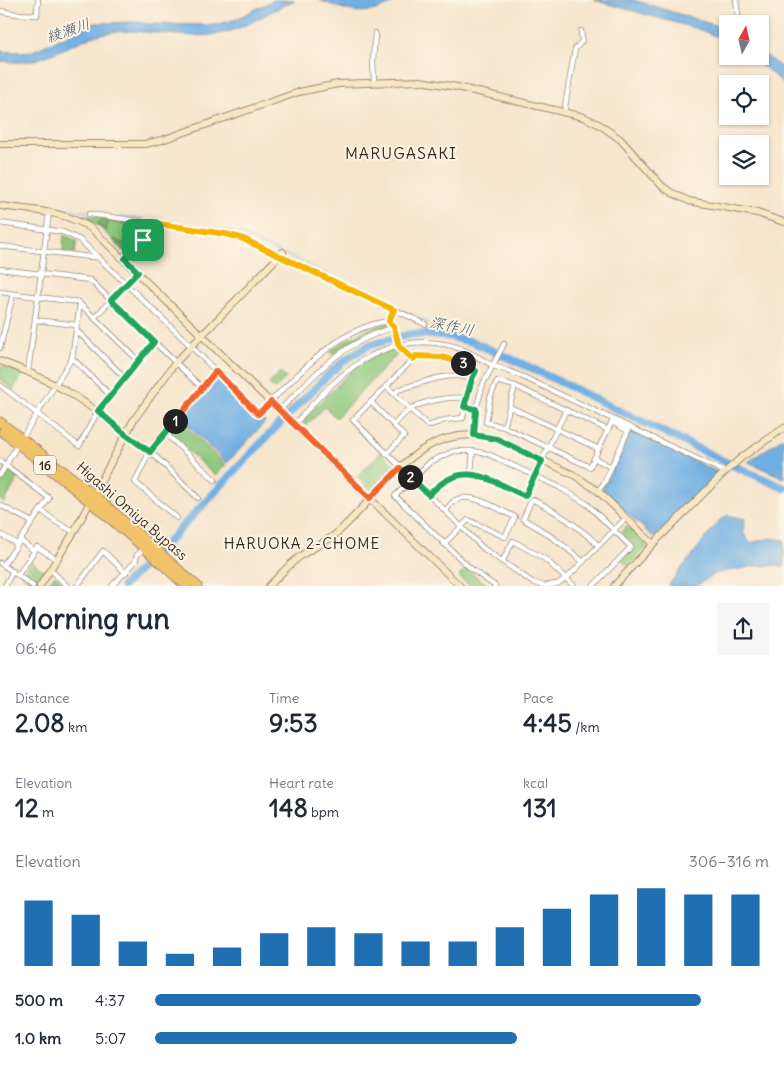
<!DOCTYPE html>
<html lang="en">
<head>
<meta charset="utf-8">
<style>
	body { margin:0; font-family:Delius,"Klee One",sans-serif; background:#f6f6f7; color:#1f2937; height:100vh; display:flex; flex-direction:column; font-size:19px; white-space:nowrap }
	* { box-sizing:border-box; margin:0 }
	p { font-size:16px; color:#747a83 }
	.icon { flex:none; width:28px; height:28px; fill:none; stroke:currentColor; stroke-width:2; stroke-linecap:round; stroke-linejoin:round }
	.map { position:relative; height:586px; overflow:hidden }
	.details { display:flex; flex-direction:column; background:#fff; flex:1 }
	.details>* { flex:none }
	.needle { width:32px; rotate:8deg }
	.buttons { position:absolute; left:719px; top:15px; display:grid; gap:10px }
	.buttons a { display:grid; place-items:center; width:50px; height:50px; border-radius:0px; background:#fff; box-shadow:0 1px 4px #0004; font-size:25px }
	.pin { position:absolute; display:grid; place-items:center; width:42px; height:42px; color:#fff; margin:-21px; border-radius:10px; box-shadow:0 2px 8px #0006 }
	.km { position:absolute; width:25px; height:25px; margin:-12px; border-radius:50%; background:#222; color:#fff; font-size:14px; line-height:25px; text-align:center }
	.round { display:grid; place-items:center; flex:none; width:52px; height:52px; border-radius:0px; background:#f6f6f7 }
	.headline { display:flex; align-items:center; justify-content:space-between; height:85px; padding:0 15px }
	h1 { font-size:28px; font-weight:800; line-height:38px }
	.metrics { display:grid; grid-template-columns:repeat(3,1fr); gap:8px; height:85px; padding:5px 15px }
	.metrics div { display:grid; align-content:center }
	.metrics b { font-size:25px; font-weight:800 }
	.metrics small { font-size:14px; font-weight:400 }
	.metrics p { font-size:14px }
	.chart { height:140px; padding:10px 15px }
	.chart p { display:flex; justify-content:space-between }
	.chart svg { width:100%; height:90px; margin-top:5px; stroke:#1f6fb2; stroke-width:6 }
	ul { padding:0 15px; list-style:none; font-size:16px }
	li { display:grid; grid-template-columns:80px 60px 1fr; align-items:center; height:38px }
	li i { height:12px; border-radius:6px; background:#1f6fb2 }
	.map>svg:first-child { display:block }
</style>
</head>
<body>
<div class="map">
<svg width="784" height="586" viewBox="0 0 784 586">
	<rect width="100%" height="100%" fill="#fcf5e5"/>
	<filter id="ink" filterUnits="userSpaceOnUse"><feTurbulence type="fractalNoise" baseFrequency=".02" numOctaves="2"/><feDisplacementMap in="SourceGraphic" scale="10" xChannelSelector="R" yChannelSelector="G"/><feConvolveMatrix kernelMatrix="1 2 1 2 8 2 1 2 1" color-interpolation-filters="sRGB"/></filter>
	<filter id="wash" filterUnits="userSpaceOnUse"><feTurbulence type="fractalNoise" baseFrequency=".0096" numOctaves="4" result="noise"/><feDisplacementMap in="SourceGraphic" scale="20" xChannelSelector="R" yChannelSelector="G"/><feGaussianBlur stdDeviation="1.12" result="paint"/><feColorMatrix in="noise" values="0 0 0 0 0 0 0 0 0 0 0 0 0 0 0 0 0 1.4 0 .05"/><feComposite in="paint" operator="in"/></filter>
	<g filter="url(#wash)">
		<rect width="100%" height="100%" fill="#f7e5cd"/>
		<g fill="#8cc77b" stroke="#64784c">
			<polygon points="84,215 142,223 143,225 141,239 127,253 96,224 83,218"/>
			<polygon points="64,235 77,241 75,253 63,252"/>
			<path d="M388 323 391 326 362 337 333 355 330 351C349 338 366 329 388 323Z"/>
			<polygon points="398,348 401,350 336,418 325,407 306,426 302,421 355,367 373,357"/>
			<polygon points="0,366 24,373 13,390 0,379"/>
			<polygon points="280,372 286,378 275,389 269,384"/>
			<polygon points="179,420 226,465 215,476 169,433"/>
			<polygon points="381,452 395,466 371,490 357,477"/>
			<polygon points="7,467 19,476 4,503 0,500 0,481"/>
			<polygon points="627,526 646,543 646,548 628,566 621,560 635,546 621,532"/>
			<polygon points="30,561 46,572 36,584 34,584 22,575"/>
			<polygon points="466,569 489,586 469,586 459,576"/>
			<polygon points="55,575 66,586 46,586"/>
		</g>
		<g fill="#71ac6b" stroke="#566b44">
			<polygon points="103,219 133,222 133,225 108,222 106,231 97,224"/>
			<polygon points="115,239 121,243 130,242 134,247 130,251 126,249 123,251 113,241"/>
		</g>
		<g fill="#6fafe3" stroke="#556c80">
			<path d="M274 0H295C270 10 250 27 223 33 183 42 141 25 101 34 78 40 57 54 34 60 23 63 11 62 0 61V51L14 52 33 51 95 23 140 22 147 24 215 25 234 20Z"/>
			<path d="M319 0 363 2 370 0H399C367 18 352 13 319 0Z"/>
			<polygon points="594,0 634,0 727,29 727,41 698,29"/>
			<polygon points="760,51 784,70 784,84 751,56 760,56"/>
			<polygon points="216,375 265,422 227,463 180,418"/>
			<polygon points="631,430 719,473 656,536 653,537 602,490"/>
			<polygon points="784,437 784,478 748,462"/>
			<polygon points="728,515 745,519 743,532 750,543 770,538 784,540 784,567 778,565 756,566 717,573 696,586 668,586 719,521"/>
		</g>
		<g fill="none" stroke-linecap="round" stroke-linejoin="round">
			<g stroke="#6fafe3" stroke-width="1">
				<polyline points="0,201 89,212"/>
				<polyline points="120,216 227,230 242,235 280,253"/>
				<polyline points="284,254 427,322 426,335"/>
			</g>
			<polyline stroke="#6fafe3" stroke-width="8" points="123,586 165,545 280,423 331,372 348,358 369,345 412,334 442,335 473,342 529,367 728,463 784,488"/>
		</g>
	</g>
	<g filter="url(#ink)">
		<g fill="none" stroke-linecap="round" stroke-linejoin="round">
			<defs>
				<g id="street">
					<polyline points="736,0 738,15"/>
					<polyline points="0,11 16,14 37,15 38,0"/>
					<polyline points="374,82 373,60 375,33"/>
					<polyline points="564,112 575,49 582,41 581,31"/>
					<polyline points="89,214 225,233 241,238 425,324"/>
					<path d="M0 223 63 232 80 240 191 346 258 414C293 380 337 327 389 321"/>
					<polyline points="0,246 90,257 99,257"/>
					<polyline points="125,259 143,240 146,222"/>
					<polyline points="0,269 90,280 202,388"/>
					<polyline points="0,292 38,297 49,212"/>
					<polyline points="95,317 138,272"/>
					<polyline points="35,320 77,325"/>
					<polyline points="393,326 399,346"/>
					<polyline points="76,330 125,378"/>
					<polyline points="399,346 413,359"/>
					<polyline points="0,348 13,294"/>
					<polyline points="72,358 111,396"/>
					<polyline points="28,371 38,297 78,302 139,361"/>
					<polyline points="0,385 79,446 98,411 154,342"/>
					<path d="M386 386 428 426 445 420 463 418 466 398 476 371C459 358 437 357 416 357L413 359 353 420 483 548 532 582 544 586 557 584 567 578 626 518"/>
					<path d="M394 394 398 390C418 384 452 370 471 379"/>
					<polyline points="371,402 404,436 386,454"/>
					<polyline points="510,407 599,449"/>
					<path d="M280 410C318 371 340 344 394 327"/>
					<path d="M295 424C335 376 384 328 453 346 470 351 480 359 494 366 503 369 511 372 519 375L725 472"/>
					<path d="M394 425C398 420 403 415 408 411 420 401 451 396 466 398"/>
					<polyline points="504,427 515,386"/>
					<polyline points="165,433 215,480"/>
					<polyline points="125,434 150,451 198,498"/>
					<polyline points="474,435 476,409 483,384 504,344"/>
					<polyline points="22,438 72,358 80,304"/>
					<polyline points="594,458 611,467"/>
					<polyline points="0,461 49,498 4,564"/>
					<polyline points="471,474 473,451"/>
					<polyline points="0,475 18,444"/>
					<path d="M598 491 604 483 628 431 612 422C604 437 597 452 590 467L504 427 486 422 490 398 497 381 515 386 608 430"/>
					<path d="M429 495C462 458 488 479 525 496L566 410"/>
					<polyline points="0,505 32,522"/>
					<polyline points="41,510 56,522 74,532"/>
					<polyline points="177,518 135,482 150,451 216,371"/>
					<polyline points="0,534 17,544"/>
					<polyline points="20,540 34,551"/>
					<path d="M444 544 468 520 505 537 515 517C499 510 469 489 453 502 450 504 448 508 446 511"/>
					<path d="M582 561C564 545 545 531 523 519L532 499C558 512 577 525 598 545"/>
					<polyline points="502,562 513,541 545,559 574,586"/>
					<polyline points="0,563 33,586"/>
					<polyline points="51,570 67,586"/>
					<polyline points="18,575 37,547 58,560"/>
					<polyline points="5,586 13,571"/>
					<polyline points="77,586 103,551 126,573"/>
					<polyline points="112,586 135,562 137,555 144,548"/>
					<polyline points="495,586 470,568 395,496 430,462 454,451 473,451 488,454 559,487 587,504 631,547 593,586"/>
				</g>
				<g id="secondary">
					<polyline points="0,144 145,144 162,140 299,92 338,84 420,81 457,87 584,117 600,125 620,139 662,186 672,193 689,201 757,213 784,222"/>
					<path d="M0 206C32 210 65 211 92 229L460 586"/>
					<path d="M0 361C52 380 83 398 125 434"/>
					<polyline points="40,586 74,532 133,421 175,363 283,252"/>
					<path d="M269 586C279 576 290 563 302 555 314 547 327 542 337 533 387 489 419 418 497 439L574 475 598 491 653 544"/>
					<polyline points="614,586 653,544 725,472 742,457 784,428"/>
				</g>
				<g id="highway">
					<polyline points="0,422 93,494 197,586"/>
					<path d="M3 432C66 481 128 531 186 586"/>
				</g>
			</defs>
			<use href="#street" stroke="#998876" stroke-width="6"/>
			<use href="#secondary" stroke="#998876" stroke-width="8"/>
			<use href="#highway" stroke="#998876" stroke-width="11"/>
			<use href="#street" stroke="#fff" stroke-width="4.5"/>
			<use href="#secondary" stroke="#f9e7c3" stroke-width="6"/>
			<use href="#highway" stroke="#f1c369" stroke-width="9"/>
		</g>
	</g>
	<g fill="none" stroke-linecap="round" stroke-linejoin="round" filter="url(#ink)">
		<defs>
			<polyline id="split-1" points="143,240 125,259 138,272 111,300 154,342 98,411 125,434 150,452 175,421"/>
			<polyline id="split-2" points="175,421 216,371 258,414 271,402 370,498 400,468 410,477"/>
			<path id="split-3" d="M410 477 429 495C462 458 488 479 525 496L542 461 497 439 474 435 476 409 464 407 472 379 476 371 463 363"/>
			<polyline id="split-4" points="143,240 146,222 225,234 241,238 394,310 389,321 394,327 399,346 413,359 416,356 441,357 463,363"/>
		</defs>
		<use href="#split-1" stroke="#fff" stroke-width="10"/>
		<use href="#split-2" stroke="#fff" stroke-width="10"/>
		<use href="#split-3" stroke="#fff" stroke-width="10"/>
		<use href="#split-4" stroke="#fff" stroke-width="10"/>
		<use href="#split-1" stroke="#22a559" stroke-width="6"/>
		<use href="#split-2" stroke="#f0652b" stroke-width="6"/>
		<use href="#split-3" stroke="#22a559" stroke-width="6"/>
		<use href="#split-4" stroke="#f5b400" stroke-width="6"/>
	</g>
	<g text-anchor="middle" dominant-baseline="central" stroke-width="4" stroke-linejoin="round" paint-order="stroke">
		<rect fill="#fcf5e5" stroke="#75675a" stroke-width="1" x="34" y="455.5" width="22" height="19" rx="4"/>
		<g font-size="12" font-weight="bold" fill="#3b2a1e">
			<text x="45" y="465">16</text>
		</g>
		<g font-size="14" fill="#3b2a1e" stroke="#fcf5e5">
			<text transform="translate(132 511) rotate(41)">Higashi Omiya Bypass</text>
		</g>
		<g font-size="15" font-style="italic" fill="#4d5963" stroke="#fcf5e5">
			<text transform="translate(68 30) rotate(-19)">綾瀬川</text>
			<text transform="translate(452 326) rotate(11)">深作川</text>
		</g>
		<g font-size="15" letter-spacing="1" fill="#3b2a1e" stroke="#fcf5e5">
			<text x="302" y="543">HARUOKA 2-CHOME</text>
		</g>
		<g font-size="16" letter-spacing="1" fill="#3b2a1e" stroke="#fcf5e5">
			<text x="401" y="153">MARUGASAKI</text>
		</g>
	</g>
</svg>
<div class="buttons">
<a><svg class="needle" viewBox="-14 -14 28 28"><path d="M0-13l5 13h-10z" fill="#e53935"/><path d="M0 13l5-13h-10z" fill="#747a83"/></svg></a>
<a><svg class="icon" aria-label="locate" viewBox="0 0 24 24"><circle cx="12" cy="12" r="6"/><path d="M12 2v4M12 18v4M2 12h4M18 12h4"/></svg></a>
<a><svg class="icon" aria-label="layers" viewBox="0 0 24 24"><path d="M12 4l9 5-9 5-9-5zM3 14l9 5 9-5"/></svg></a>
</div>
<div class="pin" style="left:143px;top:240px;background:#1e9e55"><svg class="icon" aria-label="arrive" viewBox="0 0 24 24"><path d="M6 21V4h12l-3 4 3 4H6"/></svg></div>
<b class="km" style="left:175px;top:421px">1</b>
<b class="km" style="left:410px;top:477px">2</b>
<b class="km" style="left:463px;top:363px">3</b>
</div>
<section class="details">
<div class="headline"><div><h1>Morning run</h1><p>06:46</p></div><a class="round"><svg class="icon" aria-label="share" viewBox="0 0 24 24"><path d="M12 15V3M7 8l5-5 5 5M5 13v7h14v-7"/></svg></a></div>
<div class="metrics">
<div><p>Distance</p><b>2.08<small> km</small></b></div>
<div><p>Time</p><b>9:53</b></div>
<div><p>Pace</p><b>4:45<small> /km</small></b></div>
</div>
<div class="metrics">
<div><p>Elevation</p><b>12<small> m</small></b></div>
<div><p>Heart rate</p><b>148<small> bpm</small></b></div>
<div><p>kcal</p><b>131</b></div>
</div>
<div class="chart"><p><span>Elevation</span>306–316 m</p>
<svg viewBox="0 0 160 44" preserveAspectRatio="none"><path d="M5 44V12M15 44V19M25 44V32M35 44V38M45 44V35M55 44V28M65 44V25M75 44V28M85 44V32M95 44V32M105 44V25M115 44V16M125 44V9M135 44V6M145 44V9M155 44V9"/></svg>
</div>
<ul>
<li><b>500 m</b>4:37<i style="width:89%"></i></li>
<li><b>1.0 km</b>5:07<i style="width:59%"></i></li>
</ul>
</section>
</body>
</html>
